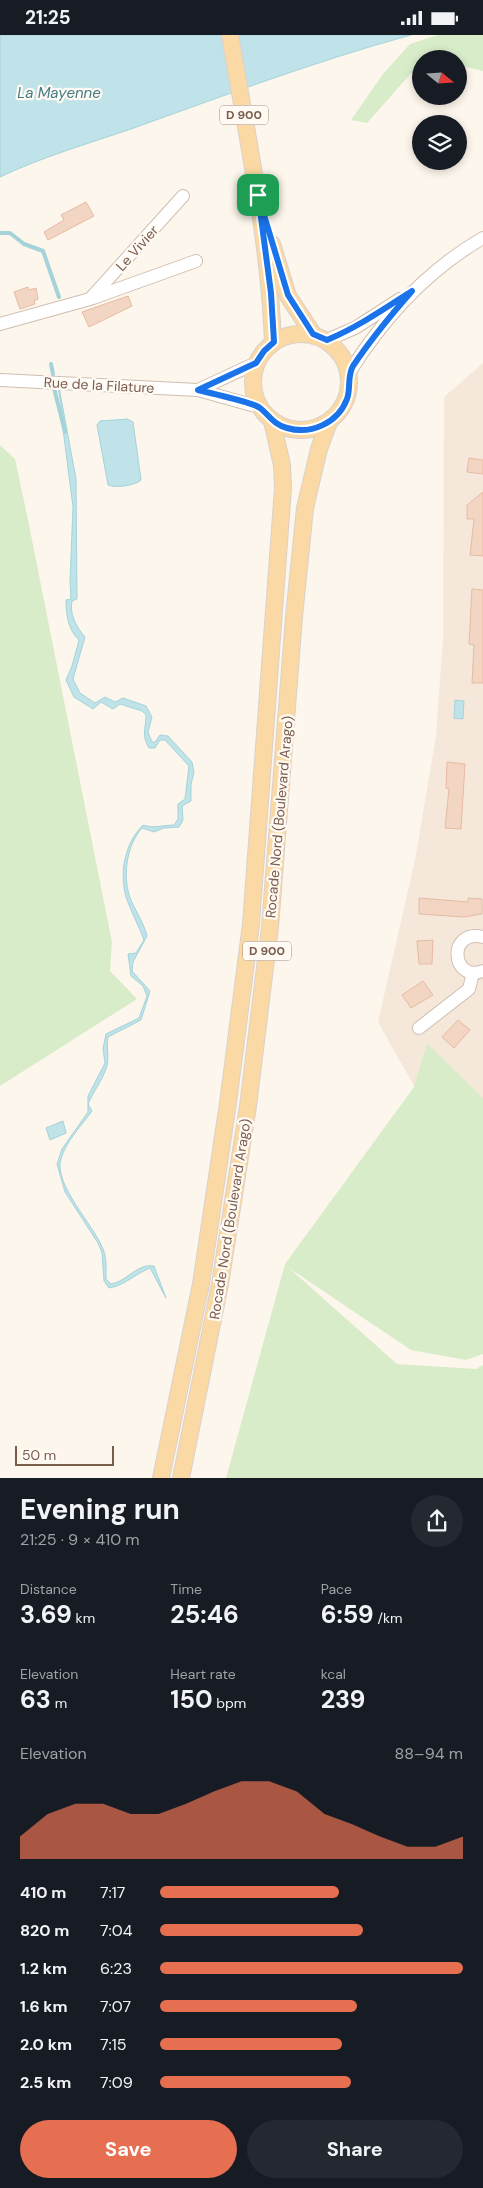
<!DOCTYPE html>
<html lang="en">
<head>
<meta charset="utf-8">
<style>
	body { margin:0; font-family:"DM Sans",sans-serif; background:#242831; color:#f1f3f6; height:100vh; display:flex; flex-direction:column; font-size:19px; white-space:nowrap }
	* { box-sizing:border-box; margin:0 }
	p { font-size:16px; color:#9ea1a6 }
	.icon { flex:none; width:28px; height:28px; fill:none; stroke:currentColor; stroke-width:2; stroke-linecap:round; stroke-linejoin:round }
	.map { position:relative; height:1443px; overflow:hidden }
	.side { display:flex; flex-direction:column; background:#171b24; flex:1 }
	.side>* { flex:none }
	.needle { width:32px; rotate:108deg }
	.buttons { position:absolute; left:412px; top:15px; display:grid; gap:10px }
	.buttons a { display:grid; place-items:center; width:55px; height:55px; border-radius:50%; background:#171b24; box-shadow:0 2px 8px #0003; font-size:25px }
	.scale { position:absolute; left:15px; bottom:12px; width:99px; box-sizing:border-box; padding-left:5px; border:2px solid #7a5c4d; border-top:0; font-size:14px; line-height:18px; white-space:nowrap; color:#7a5c4d; -webkit-text-stroke:4px #fffaf3; paint-order:stroke }
	.pin { position:absolute; display:grid; place-items:center; width:42px; height:42px; color:#fff; margin:-21px; border-radius:10px; box-shadow:0 2px 8px #0006 }
	.round { display:grid; place-items:center; flex:none; width:52px; height:52px; border-radius:26px; background:#242831 }
	.summary { display:flex; align-items:center; justify-content:space-between; height:85px; padding:0 20px }
	h1 { font-size:28px; font-weight:700; line-height:38px }
	.metrics { display:grid; grid-template-columns:repeat(3,1fr); gap:8px; height:85px; padding:5px 20px }
	.metrics div { display:grid; align-content:center }
	.metrics b { font-size:25px; font-weight:700 }
	.metrics small { font-size:14px; font-weight:400 }
	.metrics p { font-size:14px }
	.chart { height:140px; padding:10px 20px }
	.chart p { display:flex; justify-content:space-between }
	.chart svg { width:100%; height:90px; margin-top:5px; fill:#e76f51; opacity:.7 }
	.button { display:flex; gap:10px; margin-top:auto; padding:10px 20px }
	.button a { flex:1; height:58px; border-radius:30px; background:#e76f51; color:#fff; font-size:20px; font-weight:700; line-height:58px; text-align:center }
	.button a+a { background:#242831; color:#f1f3f6 }
	ul { padding:0 20px; list-style:none; font-size:16px }
	li { display:grid; grid-template-columns:80px 60px 1fr; align-items:center; height:38px }
	li i { height:12px; border-radius:6px; background:#e76f51 }
	.status { display:flex; justify-content:space-between; align-items:center; height:35px; padding:0 25px; background:#171b24; direction:ltr }
	.status svg { height:14px; fill:currentColor }
	.map>svg:first-child { display:block }
</style>
</head>
<body>
<div class="status"><b>21:25</b><svg viewBox="0 0 49 12"><path d="M0 12V9h3v3zM5 12V6h3v6zM10 12V3h3v9zM15 12V0h3v12zM26 1h20v11H26zM47 4h2v5h-2z"/></svg></div>
<div class="map">
<svg width="483" height="1443" viewBox="0 0 483 1443">
	<rect width="100%" height="100%" fill="#fdf6ec"/>
	<polygon fill="#f5e8da" points="483,328 483,1144 459,1131 378,987 415,825 436,701 443,602 444,362"/>
	<g fill="#d8ecc9">
		<polygon points="438,0 483,0 483,36 459,30 459,24 425,22 421,24 421,27 367,88 351,85 383,39 410,9"/>
		<polygon points="0,410 15,424 27,480 112,907 110,936 137,964 0,1051"/>
		<polygon points="427,1008 483,1063 483,1319 466,1325 411,1315 289,1233 397,1329 476,1334 483,1330 483,1443 226,1443 285,1229 414,1052"/>
	</g>
	<g fill="#bfe3e8" stroke="#a5d3da">
		<path d="M0 0H411C316 26 223 61 131 94 87 109 42 122 0 142Z"/>
		<path d="M58 352H59L76 444 77 564 72 566C69 579 77 593 85 602L73 644 80 658 95 668 105 662 115 667 123 663 146 671 152 682 148 697 152 707H155L160 700 168 701 192 727 194 738 191 749V766L182 771 183 785 179 792 164 793 154 797 142 793C126 811 122 843 131 865 136 877 144 888 147 901L133 927 132 936 150 956 141 985 108 1002C106 1014 110 1023 106 1034 102 1046 93 1057 88 1069L92 1076C82 1090 66 1106 61 1124 53 1149 94 1190 103 1214 107 1223 106 1234 106 1244L111 1249C127 1246 138 1228 154 1231L166 1263 150 1233C133 1240 126 1250 109 1253L104 1246 102 1218 98 1208 65 1157 57 1129 62 1114 88 1077V1061L105 1028 103 1014 106 999 139 983 147 961 143 951 131 941 128 919 136 918 144 905C139 891 131 877 126 862 119 837 125 808 143 790 154 794 162 790 174 790L178 784V769L185 764 189 731 165 705H160L155 713H149C141 700 146 694 146 680L142 676 120 669 113 674 101 667 93 674 74 662 66 645 72 631 79 605C68 595 66 579 66 565L71 564 70 546 73 472 63 394H65Z"/>
		<path d="M127 384 133 387 141 445C135 451 115 453 108 450L97 390 100 386Z"/>
		<polygon points="455,665 464,666 463,684 454,683"/>
		<polygon points="63,1086 66,1098 50,1105 46,1093"/>
	</g>
	<g fill="none" stroke-linecap="round" stroke-linejoin="round">
		<g stroke="#a5d3da" stroke-width="4">
			<polyline points="0,198 10,198 24,209 43,216 59,262"/>
			<polyline points="51,329 53,339"/>
			<polyline points="54,353 65,397"/>
		</g>
	</g>
	<g fill="#f3d5c3" stroke="#e6bba3">
		<polygon points="86,167 94,181 48,205 44,197 64,185 61,180"/>
		<polygon points="28,252 29,255 36,253 38,264 34,266 35,269 20,274 14,257"/>
		<polygon points="128,261 132,271 89,292 82,277"/>
		<polygon points="469,423 483,425 483,439 467,437"/>
		<polygon points="483,457 483,521 470,520 474,484 467,484 467,470"/>
		<polygon points="472,554 483,555 483,648 472,648 474,610 469,609"/>
		<polygon points="447,727 465,729 461,794 445,793 449,754 446,753"/>
		<polygon points="419,863 468,867 468,863 482,864 482,879 464,882 419,879"/>
		<polygon points="433,905 432,929 419,929 417,906"/>
		<polygon points="423,946 433,960 411,973 402,960"/>
		<polygon points="458,985 470,995 454,1013 442,1002"/>
	</g>
	<g fill="none" stroke-linecap="round" stroke-linejoin="round">
		<defs>
			<g id="minor">
				<polyline points="93,263 196,226"/>
				<polyline points="0,289 90,264 183,161"/>
				<polyline points="327,305 355,293 400,264"/>
				<path d="M349 338C384 282 426 236 483 203"/>
				<polyline points="0,345 198,355 259,372"/>
				<polyline points="198,355 256,328"/>
				<path d="M483 902C447 893 451 948 483 936"/>
				<polyline points="419,993 469,954 473,938"/>
			</g>
			<g id="major">
				<path d="M230 0C247 102 269 204 273 307"/>
				<polyline points="272,209 288,261 313,299"/>
				<circle cx="301" cy="347" r="48"/>
				<polyline points="161,1443 201,1249 228,1068 251,889 283,453 282,430 272,386"/>
				<polyline points="181,1443 220,1249 248,1071 270,892 294,582 305,473 319,414 329,387"/>
			</g>
		</defs>
		<use href="#minor" stroke="#d1beb0" stroke-width="14"/>
		<use href="#major" stroke="#dad1cd" stroke-width="18"/>
		<use href="#minor" stroke="#fff" stroke-width="12"/>
		<use href="#major" stroke="#fbd9a5" stroke-width="16"/>
	</g>
	<g fill="none" stroke-linecap="round" stroke-linejoin="round">
		<defs>
			<path id="route" d="M258 160 288 260 313 299 327 305C358 292 384 274 412 256 391 280 371 304 353 331 347 341 351 353 347 364 338 388 311 400 287 393 274 390 269 380 260 373 253 367 209 358 198 355L256 328 264 316 274 307 271 258Z"/>
		</defs>
		<use href="#route" stroke="#fff" stroke-width="10"/>
		<use href="#route" stroke="#1a73e8" stroke-width="6"/>
	</g>
	<g text-anchor="middle" dominant-baseline="central" stroke-width="4.5" stroke-linejoin="round" paint-order="stroke">
		<g fill="#fffaf3" stroke="#a28b7f" stroke-width="1">
			<rect x="220" y="70.5" width="48" height="19" rx="4"/>
			<rect x="243" y="906.5" width="48" height="19" rx="4"/>
		</g>
		<g font-size="12" font-weight="bold" fill="#7a5c4d">
			<text x="244" y="80">D 900</text>
			<text x="267" y="916">D 900</text>
		</g>
		<g font-size="14" fill="#7a5c4d" stroke="#fffaf3">
			<text transform="translate(137 213) rotate(-48)">Le Vivier</text>
			<text transform="translate(99 350) rotate(3)">Rue de la Filature</text>
			<text transform="translate(279 782) rotate(-85)">Rocade Nord (Boulevard Arago)</text>
			<text transform="translate(230 1184) rotate(-81)">Rocade Nord (Boulevard Arago)</text>
		</g>
		<g font-size="15" font-style="italic" fill="#437c86" stroke="#fffaf3">
			<text x="59" y="58">La Mayenne</text>
		</g>
	</g>
</svg>
<div class="buttons">
<a><svg class="needle" viewBox="-14 -14 28 28"><path d="M0-13l5 13h-10z" fill="#e53935"/><path d="M0 13l5-13h-10z" fill="#9ea1a6"/></svg></a>
<a><svg class="icon" aria-label="layers" viewBox="0 0 24 24"><path d="M12 4l9 5-9 5-9-5zM3 14l9 5 9-5"/></svg></a>
</div>
<div class="scale">50 m</div>
<div class="pin" style="left:258px;top:160px;background:#1e9e55"><svg class="icon" aria-label="arrive" viewBox="0 0 24 24"><path d="M6 21V4h12l-3 4 3 4H6"/></svg></div>
</div>
<section class="side">
<div class="summary"><div><h1>Evening run</h1><p>21:25 · 9 × 410 m</p></div><a class="round"><svg class="icon" aria-label="share" viewBox="0 0 24 24"><path d="M12 15V3M7 8l5-5 5 5M5 13v7h14v-7"/></svg></a></div>
<div class="metrics">
<div><p>Distance</p><b>3.69<small> km</small></b></div>
<div><p>Time</p><b>25:46</b></div>
<div><p>Pace</p><b>6:59<small> /km</small></b></div>
</div>
<div class="metrics">
<div><p>Elevation</p><b>63<small> m</small></b></div>
<div><p>Heart rate</p><b>150<small> bpm</small></b></div>
<div><p>kcal</p><b>239</b></div>
</div>
<div class="chart"><p><span>Elevation</span>88–94 m</p>
<svg viewBox="0 0 160 44" preserveAspectRatio="none"><path d="M0 44V33L10 22L20 17L30 17L40 22L50 22L60 17L70 11L80 6L90 6L100 11L110 22L120 27L130 33L140 38L150 38L160 33V44z"/></svg>
</div>
<ul>
<li><b>410 m</b>7:17<i style="width:59%"></i></li>
<li><b>820 m</b>7:04<i style="width:67%"></i></li>
<li><b>1.2 km</b>6:23<i style="width:100%"></i></li>
<li><b>1.6 km</b>7:07<i style="width:65%"></i></li>
<li><b>2.0 km</b>7:15<i style="width:60%"></i></li>
<li><b>2.5 km</b>7:09<i style="width:63%"></i></li>
</ul>
<div class="button"><a>Save</a><a>Share</a></div>
</section>
</body>
</html>
